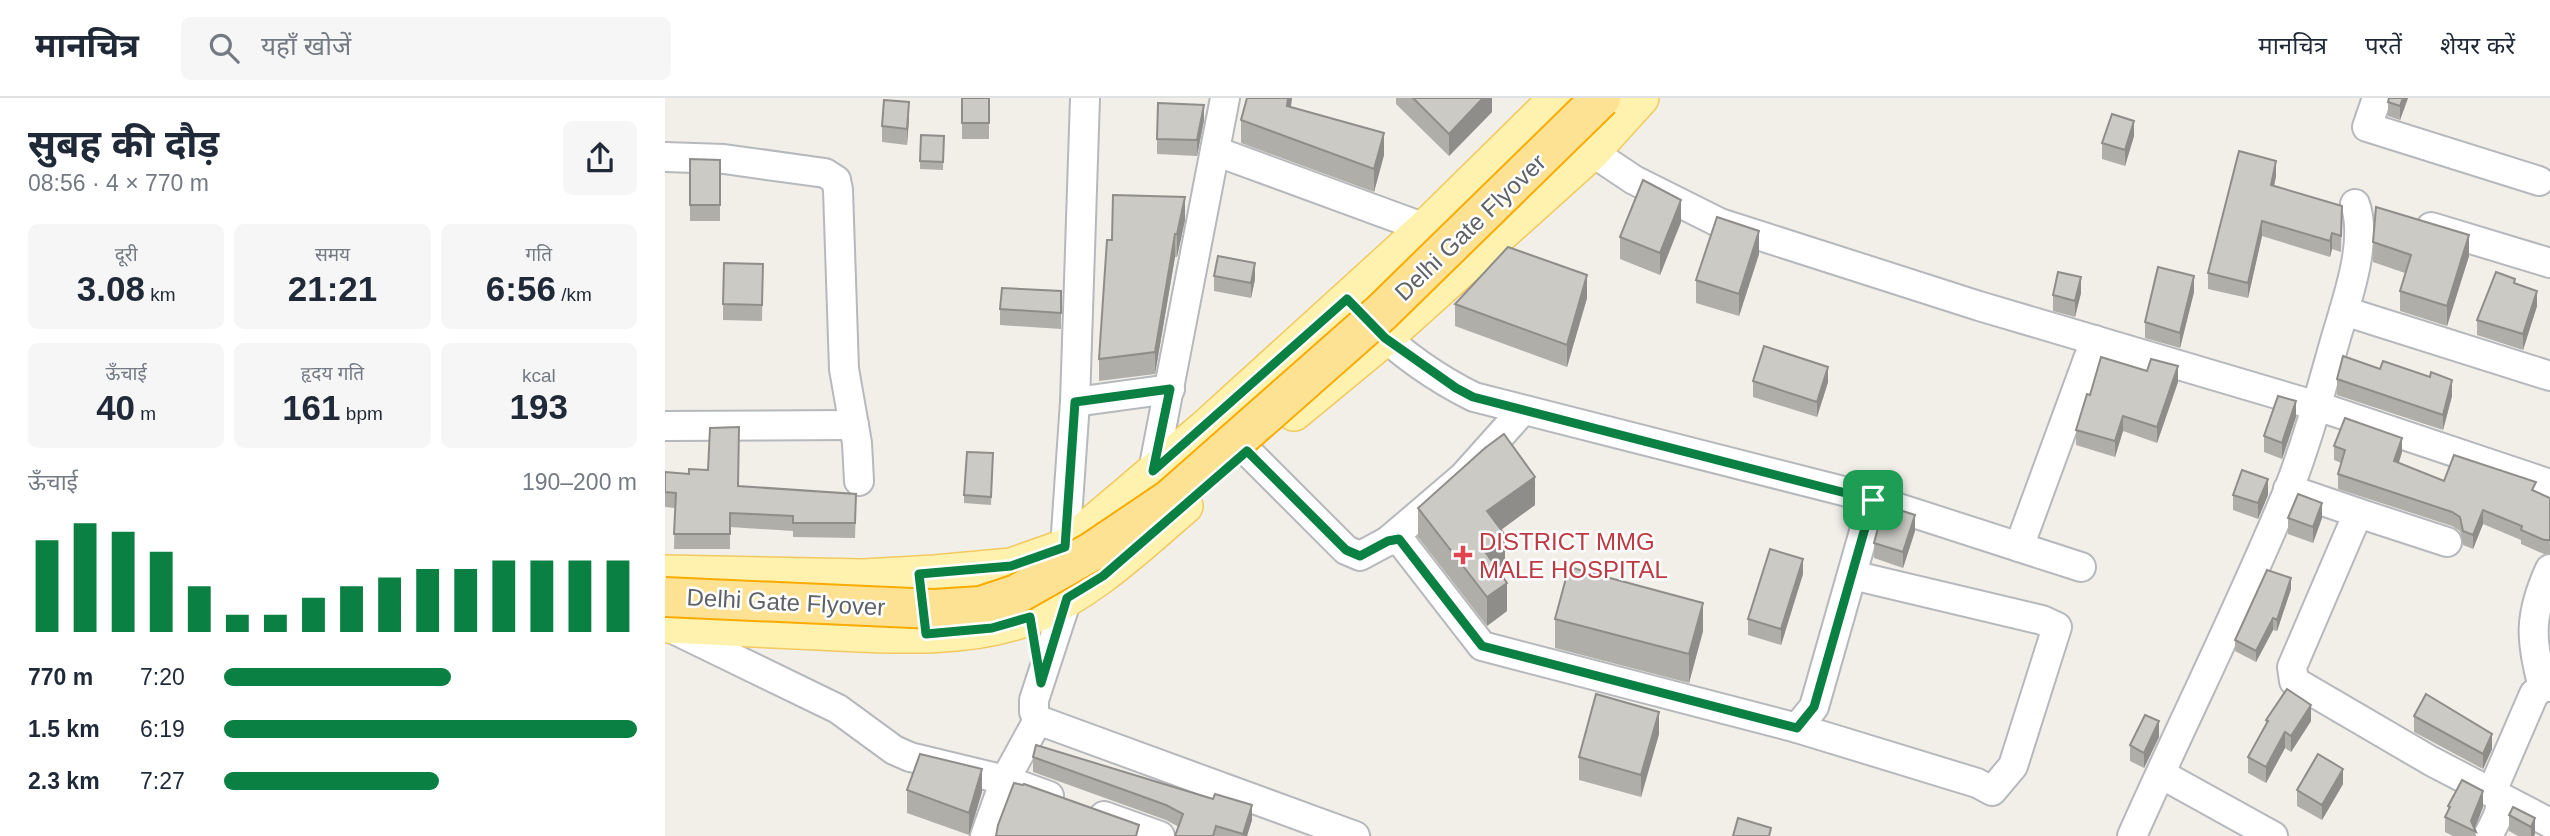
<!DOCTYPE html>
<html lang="hi">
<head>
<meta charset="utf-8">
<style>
	body { margin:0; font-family:Helvetica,"Noto Sans Devanagari",sans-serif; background:#f6f6f7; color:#1f2937; height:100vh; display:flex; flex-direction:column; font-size:26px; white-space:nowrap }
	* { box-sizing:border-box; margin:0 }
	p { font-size:23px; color:#747a83 }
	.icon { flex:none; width:38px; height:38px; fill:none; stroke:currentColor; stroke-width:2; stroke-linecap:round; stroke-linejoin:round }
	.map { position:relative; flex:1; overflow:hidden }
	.details { display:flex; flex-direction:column; background:#fff; width:665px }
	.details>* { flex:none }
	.pin { position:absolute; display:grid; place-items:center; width:60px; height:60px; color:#fff; margin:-30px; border-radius:14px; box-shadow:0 4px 10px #0006 }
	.round { display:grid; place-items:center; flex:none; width:74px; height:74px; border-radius:10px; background:#f6f6f7 }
	.overview { display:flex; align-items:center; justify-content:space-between; height:119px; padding:0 28px }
	h1 { font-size:38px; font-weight:700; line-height:52px }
	.figures { display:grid; grid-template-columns:repeat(3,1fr); gap:10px; height:119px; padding:7px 28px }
	.figures div { display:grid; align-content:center; border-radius:10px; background:#f6f6f7; text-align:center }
	.figures b { font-size:35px; font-weight:700 }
	.figures small { font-size:19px; font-weight:400 }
	.figures p { font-size:19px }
	.chart { height:196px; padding:14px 28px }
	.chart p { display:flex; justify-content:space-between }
	.chart svg { width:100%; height:126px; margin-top:7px; stroke:#0b8043; stroke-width:6 }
	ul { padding:0 28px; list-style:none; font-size:23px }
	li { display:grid; grid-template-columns:112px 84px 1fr; align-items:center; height:52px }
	li i { height:18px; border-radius:9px; background:#0b8043 }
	header { display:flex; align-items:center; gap:42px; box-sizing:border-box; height:98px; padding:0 35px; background:#fff; border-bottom:2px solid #e0e1e3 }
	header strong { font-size:33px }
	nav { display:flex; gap:38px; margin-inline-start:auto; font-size:24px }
	.search { width:490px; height:63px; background:#f6f6f7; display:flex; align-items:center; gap:18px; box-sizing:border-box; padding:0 24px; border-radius:10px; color:#747a83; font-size:26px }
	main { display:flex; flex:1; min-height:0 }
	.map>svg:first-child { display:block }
</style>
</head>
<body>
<header>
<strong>मानचित्र</strong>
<div class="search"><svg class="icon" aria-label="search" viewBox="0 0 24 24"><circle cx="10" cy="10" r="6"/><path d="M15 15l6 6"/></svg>यहाँ खोजें</div>
<nav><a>मानचित्र</a><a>परतें</a><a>शेयर करें</a></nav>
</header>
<main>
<section class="details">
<div class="overview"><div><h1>सुबह की दौड़</h1><p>08:56 · 4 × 770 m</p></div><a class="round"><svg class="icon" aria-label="share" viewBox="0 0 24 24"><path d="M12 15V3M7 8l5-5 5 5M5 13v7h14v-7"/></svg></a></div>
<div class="figures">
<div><p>दूरी</p><b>3.08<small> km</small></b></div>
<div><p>समय</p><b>21:21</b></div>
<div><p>गति</p><b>6:56<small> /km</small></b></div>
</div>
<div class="figures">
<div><p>ऊँचाई</p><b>40<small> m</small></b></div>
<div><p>हृदय गति</p><b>161<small> bpm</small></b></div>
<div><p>kcal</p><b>193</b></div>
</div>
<div class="chart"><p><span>ऊँचाई</span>190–200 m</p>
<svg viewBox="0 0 160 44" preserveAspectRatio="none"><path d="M5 44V12M15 44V6M25 44V9M35 44V16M45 44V28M55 44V38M65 44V38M75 44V32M85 44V28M95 44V25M105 44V22M115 44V22M125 44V19M135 44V19M145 44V19M155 44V19"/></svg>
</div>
<ul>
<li><b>770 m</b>7:20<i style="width:55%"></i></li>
<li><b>1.5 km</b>6:19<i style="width:100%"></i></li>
<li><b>2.3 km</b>7:27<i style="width:52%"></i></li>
</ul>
</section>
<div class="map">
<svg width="1885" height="738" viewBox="0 0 1885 738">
	<rect width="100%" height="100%" fill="#f1efe8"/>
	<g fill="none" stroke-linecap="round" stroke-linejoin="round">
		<defs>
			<g id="minor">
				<polyline points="1712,0 1702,29 1874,83"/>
				<polyline points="550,53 760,130"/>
				<polyline points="927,54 969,82 1055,125 1314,208 1652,308 1885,386"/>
				<polyline points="0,59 59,61 160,75 171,82 173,92 179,271 192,345 194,383"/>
				<polyline points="1766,129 1885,165"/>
				<polyline points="1679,213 1885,278"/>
				<path d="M707 226C733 254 774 282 809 299L1190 396 1416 469"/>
				<polyline points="410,304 505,291"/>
				<polyline points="0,328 189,327"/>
				<polyline points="582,353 681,452 695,458 723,443 734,441 817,548 1132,630 1149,609 1208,402"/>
				<polyline points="488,373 560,0"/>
				<polyline points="1623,391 1693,415"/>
				<polyline points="723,443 798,379 858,312"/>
				<polyline points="1782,444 1693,415 1627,569 1629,583 1766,663 1885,725"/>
				<polyline points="400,449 410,304 420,0"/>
				<polyline points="1354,449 1430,242"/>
				<polyline points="402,501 369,602 369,614 373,622 690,738"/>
				<polyline points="6,530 173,611 229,652 245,659 340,682 384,698"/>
				<path d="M1878 589C1865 541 1864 517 1885 471"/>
				<polyline points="1132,630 1312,685 1327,693 1348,668 1392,529 1377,522 1187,477"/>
				<polyline points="1496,676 1608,738"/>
				<polyline points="439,718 495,738"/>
				<polyline points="320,738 340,682 373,622"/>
				<path d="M1467 738C1518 623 1575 510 1623 393 1643 342 1657 288 1672 236 1683 199 1703 142 1690 106"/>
				<path d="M1823 738C1827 729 1836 716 1835 706 1835 697 1829 694 1831 684L1869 596 1878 589H1885"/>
			</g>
			<g id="major">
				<polyline points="629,315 720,240 927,54 976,0"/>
				<polyline points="0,475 198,479 270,475 346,468 400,449 541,329 760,130 892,0"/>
				<path d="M0 527C51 529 103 532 154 534 221 537 301 544 365 519 425 495 472 449 520 408"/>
			</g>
		</defs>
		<use href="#minor" stroke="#b5b8bc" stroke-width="32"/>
		<use href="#major" stroke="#f2c960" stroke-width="38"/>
		<use href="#minor" stroke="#fff" stroke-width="28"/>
		<use href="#major" stroke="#fff2af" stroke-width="35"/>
		<defs>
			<polyline id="highway-bridge" points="0,499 269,511 316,508 352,496 428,453 505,401 717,214 936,0"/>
		</defs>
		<use href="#highway-bridge" stroke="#f9ab00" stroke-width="42" stroke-linecap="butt"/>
		<use href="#highway-bridge" stroke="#fde293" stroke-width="38"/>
	</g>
	<g fill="#afaea9">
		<rect x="297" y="0" width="27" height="41"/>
		<polygon points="582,0 627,0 626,9 719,57 709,94 576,45 576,22"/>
		<polygon points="731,0 827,0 827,14 784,58 731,6"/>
		<polygon points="1743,0 1735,22 1723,18 1723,4"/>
		<polygon points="244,20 242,47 217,44 217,28"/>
		<polygon points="539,22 532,58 492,56 492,41"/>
		<polygon points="279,38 278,72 255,71 255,63"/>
		<polygon points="1469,38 1460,68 1437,61 1437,45"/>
		<polygon points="25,61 55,62 55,123 25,123"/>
		<polygon points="1611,78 1609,88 1677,108 1676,154 1667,151 1665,159 1597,138 1583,200 1543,191 1543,175"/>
		<polygon points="520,122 512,159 510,159 490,276 434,283 434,261 447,142"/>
		<polygon points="1016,124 995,177 955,161 955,139"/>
		<polygon points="1708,144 1804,158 1782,228 1735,213 1735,193 1740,175 1708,164"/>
		<polygon points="1094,156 1074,218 1031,205 1031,182"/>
		<polygon points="98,166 97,223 58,222 58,206"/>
		<polygon points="549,178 590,181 586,200 549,193"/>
		<polygon points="1850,185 1872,208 1858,252 1812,237 1812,222"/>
		<polygon points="396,193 396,231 335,227 335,211"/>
		<polygon points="1529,194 1515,250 1480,240 1480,224"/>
		<polygon points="1416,195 1410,219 1388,213 1388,197"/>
		<polygon points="922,200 902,269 790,228 790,206"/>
		<polygon points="1715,271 1787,298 1778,332 1672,297 1672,281"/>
		<polygon points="1088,283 1163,284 1152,319 1088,299"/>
		<polygon points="1513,284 1492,345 1458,333 1450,359 1411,347 1411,332 1425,297"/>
		<polygon points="1631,319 1617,361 1599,354 1599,338"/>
		<polygon points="1669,348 1737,354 1734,365 1779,383 1871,394 1885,400 1885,456 1879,456 1856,446 1856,442 1818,426 1808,451 1798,447 1795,433 1787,428 1673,391 1673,376 1676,365 1669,362"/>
		<polygon points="328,355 326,407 299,405 299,397"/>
		<polygon points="0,374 191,410 190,440 128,439 128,433 65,429 65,451 9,451 10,410 0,409"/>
		<polygon points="1568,397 1603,397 1593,421 1568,412"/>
		<polygon points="870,407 836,432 840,465 832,471 842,513 822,528 753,439 753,410"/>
		<polygon points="1623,420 1657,420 1648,445 1623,436"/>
		<polygon points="1250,433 1238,470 1209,460 1209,445"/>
		<polygon points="1138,476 1116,547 1083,537 1083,521"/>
		<polygon points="1626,491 1612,533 1608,532 1591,564 1570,553 1570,542"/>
		<polygon points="890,521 1038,533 1024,585 890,550"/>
		<polygon points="1749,618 1827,651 1818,671 1749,634"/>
		<polygon points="1601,622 1646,623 1626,654 1620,650 1601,685 1583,675 1583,659 1601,626"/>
		<polygon points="994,636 976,699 914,682 914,659"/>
		<polygon points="1494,639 1479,670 1465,663 1465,647"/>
		<polygon points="368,659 587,722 582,738 510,738 514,729 501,722 368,674"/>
		<polygon points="1678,686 1657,722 1632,708 1632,692"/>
		<polygon points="242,692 317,694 304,737 242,715"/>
		<polygon points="1783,708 1818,709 1810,730 1811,738 1788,738 1780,734 1780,719 1783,714"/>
		<polygon points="1844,717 1870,720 1870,736 1869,738 1853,738 1844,733"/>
	</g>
	<g fill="#8f8d8a">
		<polygon points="623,0 627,0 622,31 622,8"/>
		<polygon points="818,0 827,0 827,14 784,58 784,36"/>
		<polygon points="1738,0 1743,0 1735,22 1735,8"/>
		<polygon points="244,4 244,20 242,47 242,31"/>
		<polygon points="539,7 539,22 532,58 532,42"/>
		<polygon points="1469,23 1469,38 1460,68 1460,52"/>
		<polygon points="719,35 719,57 709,94 709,71"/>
		<polygon points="1611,63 1611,78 1606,102 1606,87"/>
		<polygon points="520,99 520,122 512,159 512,136"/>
		<polygon points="1016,102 1016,124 995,177 995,155"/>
		<polygon points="1597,123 1597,138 1583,200 1583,185"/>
		<polygon points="1094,133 1094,156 1074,218 1074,196"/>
		<polygon points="1667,135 1667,151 1665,159 1665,143"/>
		<polygon points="510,136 510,159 490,276 490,254"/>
		<polygon points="1804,137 1804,158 1782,228 1782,208"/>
		<polygon points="590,165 590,181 586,200 586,185"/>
		<polygon points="922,177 922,200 902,269 902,247"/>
		<polygon points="1529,178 1529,194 1515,250 1515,235"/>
		<polygon points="1416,179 1416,195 1410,219 1410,203"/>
		<polygon points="1872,193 1872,208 1858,252 1858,236"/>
		<polygon points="1513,268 1513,284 1492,345 1492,329"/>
		<polygon points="1163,269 1163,284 1152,319 1152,304"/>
		<polygon points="1787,282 1787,298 1778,332 1778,317"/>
		<polygon points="1631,303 1631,319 1617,361 1617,345"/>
		<polygon points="1458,318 1458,333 1450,359 1450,343"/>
		<polygon points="1737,340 1737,354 1729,378 1729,363"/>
		<polygon points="870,379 870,407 822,442 822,413"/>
		<polygon points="1603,381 1603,397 1593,421 1593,405"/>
		<polygon points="1657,405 1657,420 1648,445 1648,429"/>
		<polygon points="1818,412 1818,426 1808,451 1808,437"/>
		<polygon points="1250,417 1250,433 1238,470 1238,454"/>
		<polygon points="840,437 840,465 819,481 819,452"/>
		<polygon points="1138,461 1138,476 1116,547 1116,531"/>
		<polygon points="1626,480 1626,491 1612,533 1612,522"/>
		<polygon points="842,485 842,513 822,528 822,499"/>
		<polygon points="1038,505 1038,533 1024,585 1024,556"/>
		<polygon points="1608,520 1608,532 1591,564 1591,553"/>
		<polygon points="1646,607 1646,623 1626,654 1626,638"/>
		<polygon points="994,614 994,636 976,699 976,677"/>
		<polygon points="1494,623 1494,639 1479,670 1479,655"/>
		<polygon points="1620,634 1620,650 1601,685 1601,669"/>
		<polygon points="1827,636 1827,651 1818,671 1818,656"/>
		<polygon points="317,671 317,694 304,737 304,715"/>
		<polygon points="1678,671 1678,686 1657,722 1657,707"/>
		<polygon points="1818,693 1818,709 1809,732 1806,723"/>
		<polygon points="587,707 587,722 582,738 578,738"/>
		<polygon points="1870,720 1870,736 1869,738 1866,738 1866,729"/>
	</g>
	<g fill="#cccac5" stroke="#8f8d8a" stroke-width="2">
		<rect x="297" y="0" width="27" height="25"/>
		<polygon points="582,0 623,0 622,8 719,35 709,71 576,22"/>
		<polygon points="748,0 818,0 784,36"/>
		<polygon points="1724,0 1738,0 1735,8 1723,4"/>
		<polygon points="219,2 244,4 242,31 217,28"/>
		<polygon points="493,5 539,7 532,42 492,41"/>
		<polygon points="1447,16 1469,23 1460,52 1437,45"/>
		<polygon points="256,37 279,38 278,64 255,63"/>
		<polygon points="1574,53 1611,63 1606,87 1677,108 1676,138 1667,135 1665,143 1597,123 1583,185 1543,175"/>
		<polygon points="25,61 55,62 55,107 25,107"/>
		<polygon points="978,82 1016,102 995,155 955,139"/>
		<polygon points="448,97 520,99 512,136 510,136 490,254 434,261 442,142 447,142"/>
		<polygon points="1711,109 1804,137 1782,208 1735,193 1746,157 1708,144"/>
		<polygon points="1052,119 1094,133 1074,196 1031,182"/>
		<polygon points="843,149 922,177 902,247 790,206"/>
		<polygon points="553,158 590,165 586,185 549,178"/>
		<polygon points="59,165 98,166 97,207 58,206"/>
		<polygon points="1493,169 1529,178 1515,235 1480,224"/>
		<polygon points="1393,174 1416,179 1410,203 1388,197"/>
		<polygon points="1831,174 1850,181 1849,185 1872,193 1858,236 1812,222"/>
		<polygon points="337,190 396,193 396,215 335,211"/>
		<polygon points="1099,248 1163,269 1152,304 1088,283"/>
		<polygon points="1678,258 1715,271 1718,263 1765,279 1766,274 1787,282 1778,317 1672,281"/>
		<polygon points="1436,259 1482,273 1486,261 1513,268 1492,329 1458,318 1450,343 1411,332 1422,296 1425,297"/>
		<polygon points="1613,298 1631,303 1617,345 1599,338"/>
		<polygon points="1680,320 1737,340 1729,363 1779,383 1789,357 1871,384 1867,392 1885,400 1885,442 1879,442 1856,432 1857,428 1818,412 1808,437 1798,433 1795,419 1787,414 1673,376 1680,352 1669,348"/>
		<polygon points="74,329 73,388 191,396 190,425 128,425 128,418 65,415 65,436 9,436 11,395 0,394 0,374 24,376 24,371 43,372 45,330"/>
		<polygon points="839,336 870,379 822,413 840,437 819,452 842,485 822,499 753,410 820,350"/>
		<polygon points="302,354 328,355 326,399 299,397"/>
		<polygon points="1577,372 1603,381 1593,405 1568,397"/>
		<polygon points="1633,396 1657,405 1648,429 1623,420"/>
		<polygon points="1219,407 1250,417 1238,454 1209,445"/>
		<polygon points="1105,451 1138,461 1116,531 1083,521"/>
		<polygon points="904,469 1038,505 1024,556 890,521"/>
		<polygon points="1602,472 1626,480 1612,522 1608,520 1591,553 1570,542"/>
		<polygon points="1622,591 1646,607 1626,638 1620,634 1601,669 1583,659 1603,623 1601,622"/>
		<polygon points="931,596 994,614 976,677 914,659"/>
		<polygon points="1761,596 1827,636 1818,656 1749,618"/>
		<polygon points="1480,617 1494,623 1479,655 1465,647"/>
		<polygon points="371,647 548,701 550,696 587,707 578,736 551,728 548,738 510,738 518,716 501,707 368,659"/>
		<polygon points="255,656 317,671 304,715 242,692"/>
		<polygon points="1653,656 1678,671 1657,707 1632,692"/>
		<polygon points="1797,682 1818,693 1806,723 1811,734 1780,719 1785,709 1783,708"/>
		<polygon points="349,685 358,687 359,686 474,727 471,738 331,738 333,727"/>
		<polygon points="1848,709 1870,720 1866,729 1844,717"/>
		<polygon points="1073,720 1106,730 1104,738 1068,738"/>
	</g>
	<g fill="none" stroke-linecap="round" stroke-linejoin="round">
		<defs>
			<polygon id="route" points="682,201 720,240 791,290 808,299 1208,402 1149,609 1132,630 817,548 734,441 723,443 695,458 681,452 582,353 438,478 402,500 376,585 365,519 327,530 261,536 254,476 346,468 400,449 410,304 505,291 488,373"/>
		</defs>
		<use href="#route" stroke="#fff" stroke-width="14"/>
		<use href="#route" stroke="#0b8043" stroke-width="9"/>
	</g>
	<path fill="#e0444e" stroke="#fff" stroke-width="2.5" d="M794.5 446.5h7v7h7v7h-7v7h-7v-7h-7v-7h7z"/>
	<g text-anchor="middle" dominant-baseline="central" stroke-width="5" stroke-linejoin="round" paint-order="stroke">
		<g font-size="24" fill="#5f6368" stroke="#fff">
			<text transform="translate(805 129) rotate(-44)">Delhi Gate Flyover</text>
			<text transform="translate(121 504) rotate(3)">Delhi Gate Flyover</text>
		</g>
		<g font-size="24" fill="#be3a42" stroke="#fff" text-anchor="start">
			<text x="814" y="443">DISTRICT MMG<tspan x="814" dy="28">MALE HOSPITAL</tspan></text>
		</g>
	</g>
</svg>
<div class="pin" style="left:1208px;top:402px;background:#1e9e55"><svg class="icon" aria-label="arrive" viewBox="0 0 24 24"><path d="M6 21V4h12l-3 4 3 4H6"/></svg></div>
</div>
</main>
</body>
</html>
